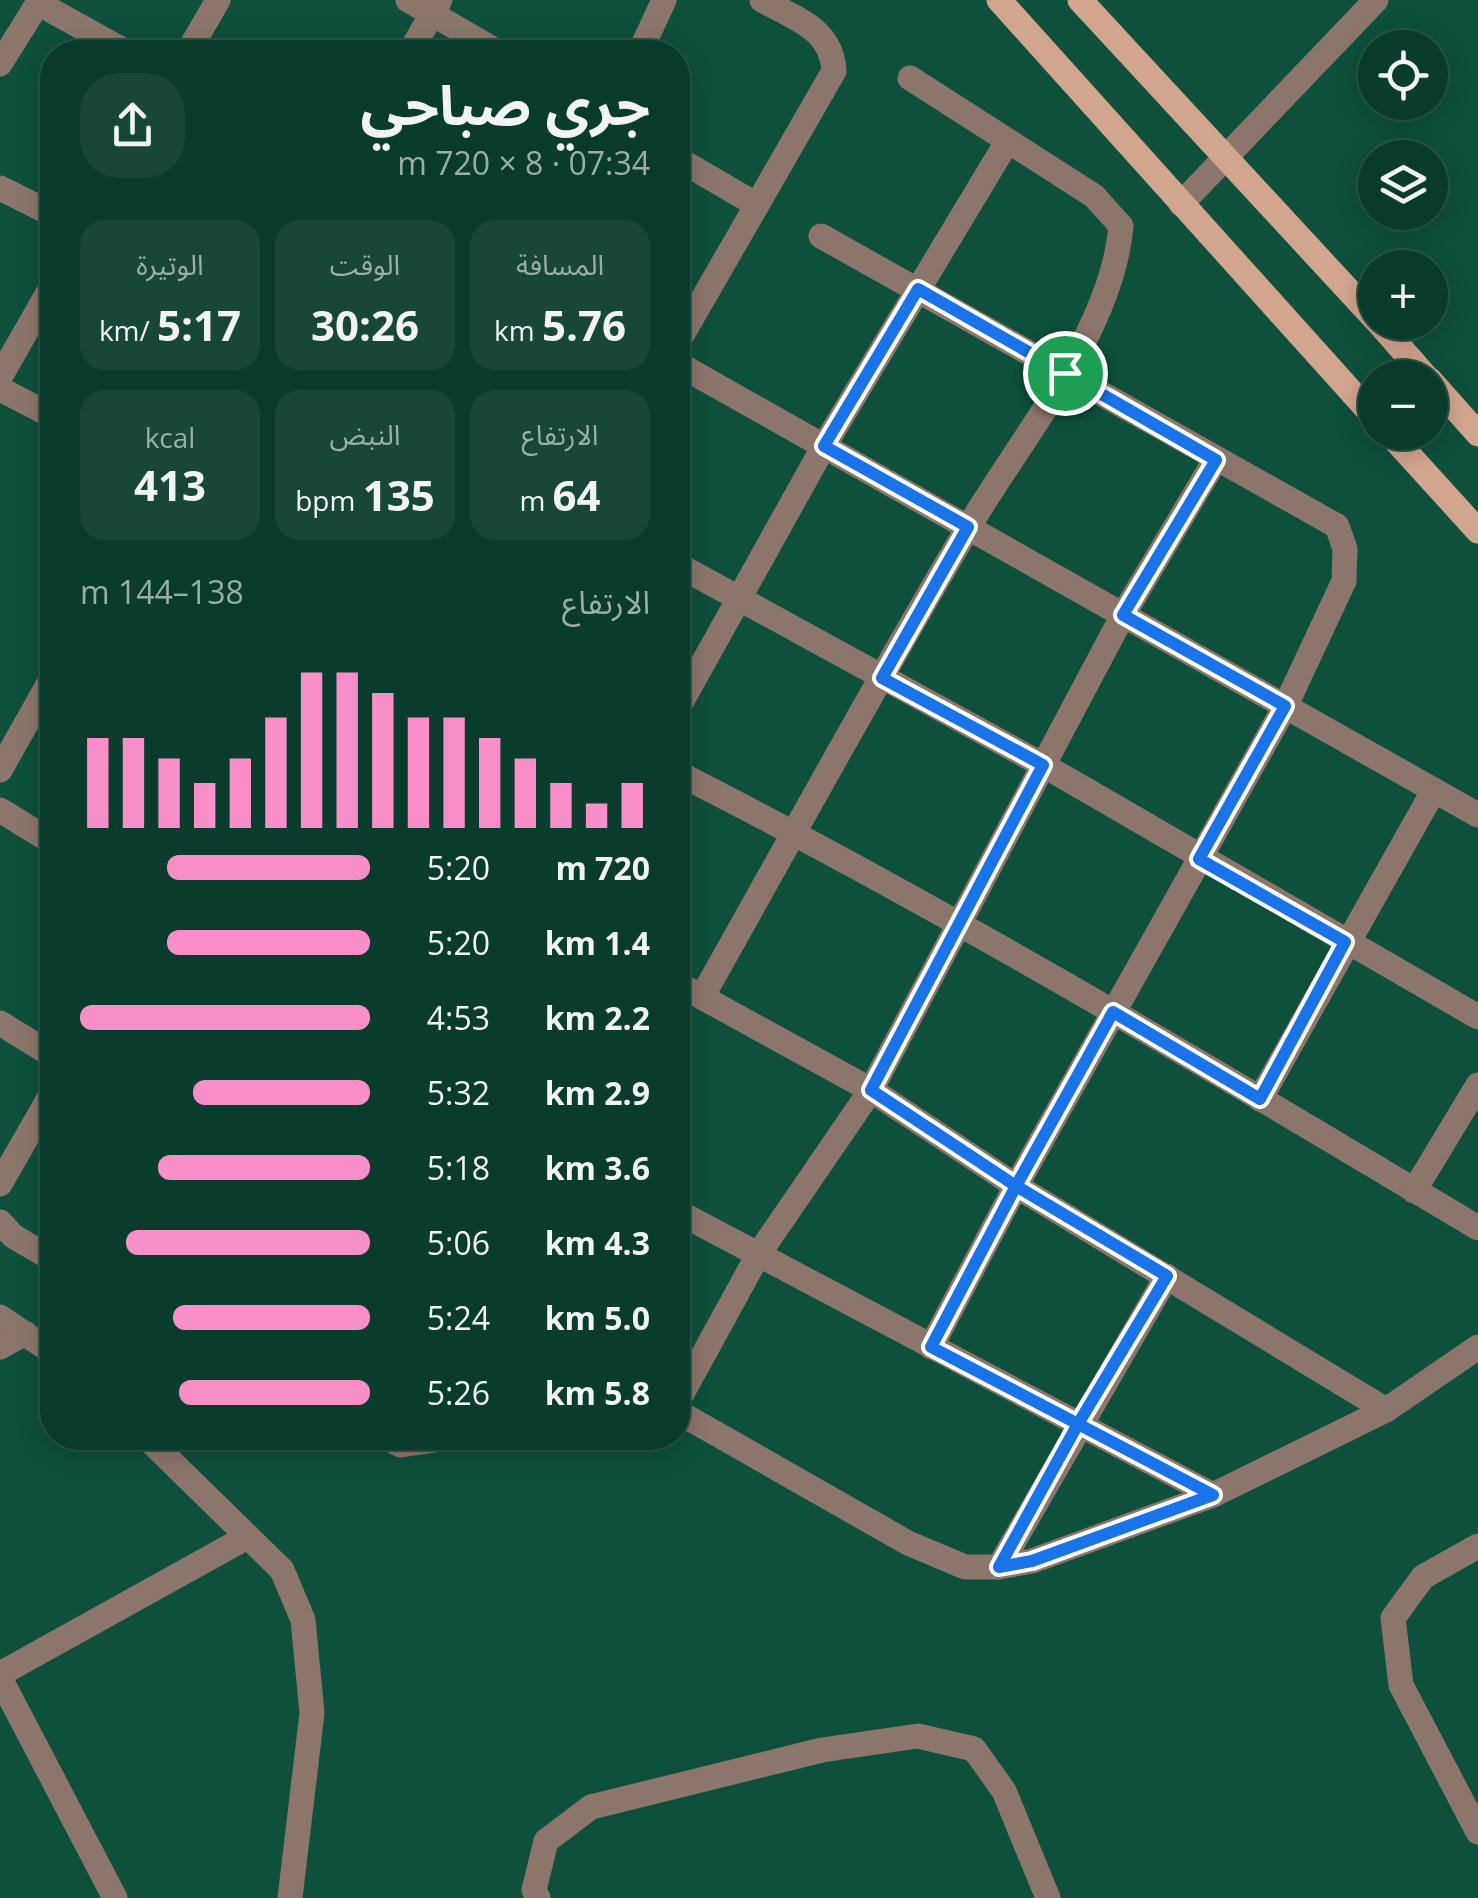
<!DOCTYPE html>
<html lang="ar">
<head>
<meta charset="utf-8">
<style>
	body { margin:0; font-family:"Open Sans","Noto Sans Arabic",sans-serif; background:#184739; color:#f1f3f6; direction:rtl; height:100vh; display:flex; flex-direction:column; font-size:38px; white-space:nowrap }
	* { box-sizing:border-box; margin:0 }
	p { font-size:32px; color:#99adaa }
	.icon { flex:none; width:55px; height:55px; fill:none; stroke:currentColor; stroke-width:2; stroke-linecap:round; stroke-linejoin:round }
	.map { position:relative; flex:1; overflow:hidden; direction:ltr }
	.side { position:absolute; left:40px; top:40px; width:650px; height:1410px; display:flex; flex-direction:column; background:#0a3c2d; border-radius:40px; box-shadow:0 5px 25px #0003,0 0 0 2px #2a5649; direction:rtl }
	.side>* { flex:none }
	.tools { position:absolute; left:1358px; top:30px; display:grid; gap:20px }
	.tools a { display:grid; place-items:center; width:90px; height:90px; border-radius:50%; background:#0a3c2d; box-shadow:0 5px 25px #0003,0 0 0 2px #2a5649; font-size:50px }
	.pin { position:absolute; display:grid; place-items:center; width:85px; height:85px; color:#fff; margin:-42px; border:5px solid #fff; border-radius:50%; box-shadow:0 2px 10px #0007 }
	.round { display:grid; place-items:center; flex:none; width:105px; height:105px; border-radius:40px; background:#184739 }
	.summary { display:flex; align-items:center; justify-content:space-between; height:170px; padding:0 40px }
	h1 { font-size:55px; font-weight:700; line-height:75px }
	.stats { display:grid; grid-template-columns:repeat(3,1fr); gap:15px; height:170px; padding:10px 40px }
	.stats div { display:grid; align-content:center; border-radius:25px; background:#184739; text-align:center }
	.stats b { font-size:42px; font-weight:700 }
	.stats small { font-size:28px; font-weight:400 }
	.stats p { font-size:28px }
	.chart { height:280px; padding:20px 40px }
	.chart p { display:flex; justify-content:space-between }
	.chart svg { width:100%; height:180px; margin-top:10px; stroke:#f98fc9; stroke-width:6 }
	ul { padding:0 40px; list-style:none; font-size:32px }
	li { display:grid; grid-template-columns:160px 120px 1fr; align-items:center; height:75px }
	li i { height:25px; border-radius:12px; background:#f98fc9 }
	.map>svg:first-child { display:block }
</style>
</head>
<body>
<div class="map">
<svg width="1478" height="1898" viewBox="0 0 1478 1898">
	<rect width="100%" height="100%" fill="#0e503c"/>
	<g fill="none" stroke-linecap="round" stroke-linejoin="round">
		<g stroke="#8c766b" stroke-width="25">
			<polyline points="408,0 498,52"/>
			<polyline points="38,3 126,52"/>
			<polyline points="188,52 218,0"/>
			<polyline points="410,52 440,0"/>
			<polyline points="640,52 664,0"/>
			<polyline points="0,64 40,0"/>
			<polyline points="678,159 757,205"/>
			<polyline points="0,188 52,214"/>
			<polyline points="1181,204 1376,0"/>
			<polyline points="821,236 1337,526 1345,549 1344,581 1285,707 1016,1186 931,1347"/>
			<path d="M678 342 834 71C832 29 796 19 762 0"/>
			<polyline points="678,364 1478,815"/>
			<polyline points="0,377 52,286"/>
			<polyline points="0,389 52,416"/>
			<polyline points="678,565 1043,765 1478,1017"/>
			<polyline points="678,708 824,446 1007,142"/>
			<polyline points="0,770 52,678"/>
			<path d="M678 773C951 912 1215 1071 1478 1228"/>
			<polyline points="0,810 52,842"/>
			<polyline points="678,984 871,1090 1016,1186 1386,1410"/>
			<path d="M702 997C790 841 876 682 968 528 1021 438 1112 331 1121 226L1094 196 910 78"/>
			<polyline points="0,1023 52,1055"/>
			<polyline points="1260,1099 1434,790"/>
			<polyline points="0,1184 52,1093"/>
			<polyline points="1414,1191 1478,1085"/>
			<polyline points="678,1212 1213,1495"/>
			<polyline points="0,1222 13,1236 52,1259"/>
			<polyline points="0,1317 52,1352"/>
			<polyline points="0,1347 25,1333"/>
			<polyline points="678,1401 758,1255 871,1090 1123,615 1216,459"/>
			<polyline points="678,1412 908,1543 965,1567 999,1567 1032,1561 1213,1495 1386,1410 1478,1347"/>
			<polyline points="147,1438 282,1570 303,1620 312,1713 290,1898"/>
			<polyline points="387,1438 401,1445 449,1438"/>
			<polyline points="1478,1546 1423,1577 1393,1618 1401,1685 1478,1832"/>
			<polyline points="999,1567 1167,1276"/>
			<polyline points="0,1674 247,1537"/>
			<polyline points="0,1678 115,1898"/>
			<polyline points="538,1898 534,1890 546,1841 591,1807 822,1750 918,1736 974,1749 1004,1791 1048,1898"/>
		</g>
		<g stroke="#d2a58f" stroke-width="25">
			<polyline points="999,0 1375,418"/>
			<polyline points="1080,0 1375,319"/>
			<polyline points="1378,322 1427,378"/>
			<polyline points="1430,380 1478,434"/>
			<polyline points="1388,432 1478,531"/>
		</g>
	</g>
	<g fill="none" stroke-linecap="round" stroke-linejoin="round">
		<defs>
			<polyline id="route" points="1065,373 918,289 824,446 968,527 882,678 1043,765 871,1090 1016,1186 931,1347 1078,1424 999,1567 1032,1561 1213,1495 1078,1424 1167,1276 1016,1186 1113,1012 1260,1099 1345,942 1199,859 1285,706 1123,615 1216,460 1065,373"/>
		</defs>
		<use href="#route" stroke="#fff" stroke-width="20"/>
		<use href="#route" stroke="#1a73e8" stroke-width="12"/>
	</g>
</svg>
<div class="tools">
<a><svg class="icon" aria-label="locate" viewBox="0 0 24 24"><circle cx="12" cy="12" r="6"/><path d="M12 2v4M12 18v4M2 12h4M18 12h4"/></svg></a>
<a><svg class="icon" aria-label="layers" viewBox="0 0 24 24"><path d="M12 4l9 5-9 5-9-5zM3 14l9 5 9-5"/></svg></a>
<a>+</a>
<a>−</a>
</div>
<div class="pin" style="left:1065px;top:373px;background:#1e9e55"><svg class="icon" aria-label="arrive" viewBox="0 0 24 24"><path d="M6 21V4h12l-3 4 3 4H6"/></svg></div>
<section class="side">
<div class="summary"><div><h1>جري صباحي</h1><p>07:34 · 8 × 720 m</p></div><a class="round"><svg class="icon" aria-label="share" viewBox="0 0 24 24"><path d="M12 15V3M7 8l5-5 5 5M5 13v7h14v-7"/></svg></a></div>
<div class="stats">
<div><p>المسافة</p><b>5.76<small> km</small></b></div>
<div><p>الوقت</p><b>30:26</b></div>
<div><p>الوتيرة</p><b>5:17<small> /km</small></b></div>
</div>
<div class="stats">
<div><p>الارتفاع</p><b>64<small> m</small></b></div>
<div><p>النبض</p><b>135<small> bpm</small></b></div>
<div><p>kcal</p><b>413</b></div>
</div>
<div class="chart"><p><span>الارتفاع</span>138–144 m</p>
<svg viewBox="0 0 160 44" preserveAspectRatio="none"><path d="M5 44V22M15 44V22M25 44V27M35 44V33M45 44V27M55 44V17M65 44V6M75 44V6M85 44V11M95 44V17M105 44V17M115 44V22M125 44V27M135 44V33M145 44V38M155 44V33"/></svg>
</div>
<ul>
<li><b>720 m</b>5:20<i style="width:70%"></i></li>
<li><b>1.4 km</b>5:20<i style="width:70%"></i></li>
<li><b>2.2 km</b>4:53<i style="width:100%"></i></li>
<li><b>2.9 km</b>5:32<i style="width:61%"></i></li>
<li><b>3.6 km</b>5:18<i style="width:73%"></i></li>
<li><b>4.3 km</b>5:06<i style="width:84%"></i></li>
<li><b>5.0 km</b>5:24<i style="width:68%"></i></li>
<li><b>5.8 km</b>5:26<i style="width:66%"></i></li>
</ul>
</section>
</div>
</body>
</html>
